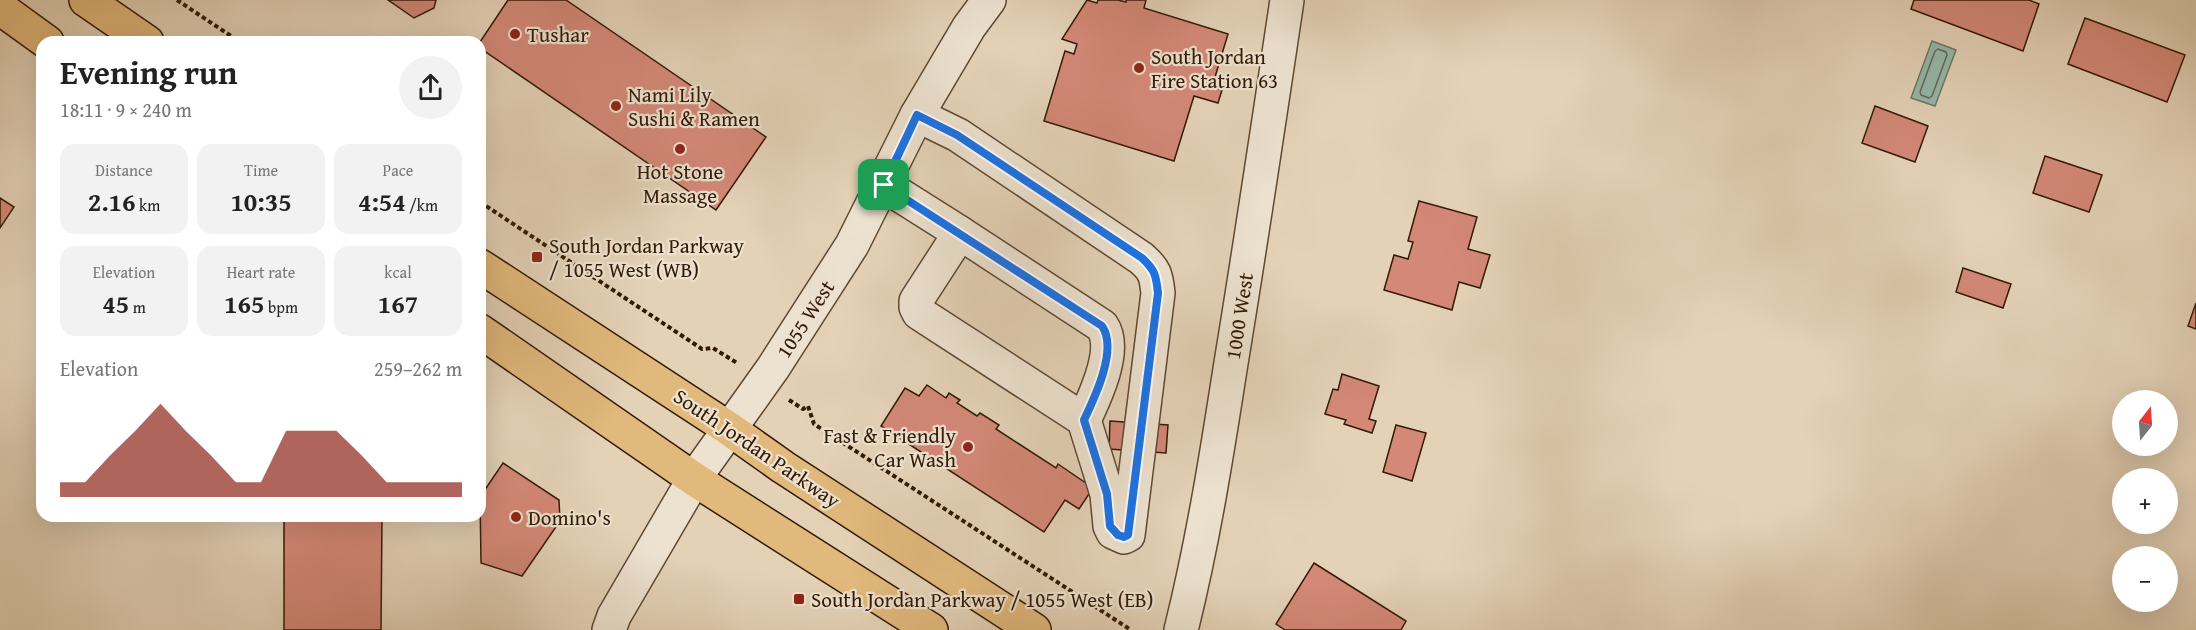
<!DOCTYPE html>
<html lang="en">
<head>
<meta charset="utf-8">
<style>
	body { margin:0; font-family:"Gentium Book Plus",serif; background:#f2f2f2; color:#222; height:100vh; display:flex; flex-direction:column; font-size:22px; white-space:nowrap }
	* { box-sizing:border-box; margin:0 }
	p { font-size:20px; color:#767676 }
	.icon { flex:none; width:33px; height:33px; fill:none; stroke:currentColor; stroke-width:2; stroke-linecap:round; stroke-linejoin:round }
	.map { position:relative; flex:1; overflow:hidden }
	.details { position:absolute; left:36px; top:36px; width:450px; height:486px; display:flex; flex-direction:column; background:#fff; border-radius:18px; box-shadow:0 6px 24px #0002 }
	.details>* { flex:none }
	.needle { width:39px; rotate:17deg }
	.buttons { position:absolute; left:2112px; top:390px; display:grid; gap:12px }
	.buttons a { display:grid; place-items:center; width:66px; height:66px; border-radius:50%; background:#fff; box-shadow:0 6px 24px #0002; font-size:30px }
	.pin { position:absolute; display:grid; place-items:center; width:51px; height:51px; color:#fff; margin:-26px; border-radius:12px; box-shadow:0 3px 9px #0006 }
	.round { display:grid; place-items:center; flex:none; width:63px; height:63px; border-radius:32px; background:#f2f2f2 }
	.overview { display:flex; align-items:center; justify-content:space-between; height:102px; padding:0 24px }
	h1 { font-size:33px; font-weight:800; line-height:45px }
	.metrics { display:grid; grid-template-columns:repeat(3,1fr); gap:9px; height:102px; padding:6px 24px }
	.metrics div { display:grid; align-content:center; border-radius:15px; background:#f2f2f2; text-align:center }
	.metrics b { font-size:26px; font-weight:800 }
	.metrics small { font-size:16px; font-weight:400 }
	.metrics p { font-size:16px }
	.chart { height:168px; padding:12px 24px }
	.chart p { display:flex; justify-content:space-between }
	.chart svg { width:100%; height:108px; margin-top:6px; fill:#8f2418; opacity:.7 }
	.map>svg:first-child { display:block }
</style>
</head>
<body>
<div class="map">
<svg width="2196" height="630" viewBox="0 0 2196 630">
	<rect width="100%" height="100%" fill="#e4d2b7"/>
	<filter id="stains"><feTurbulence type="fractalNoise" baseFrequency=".00333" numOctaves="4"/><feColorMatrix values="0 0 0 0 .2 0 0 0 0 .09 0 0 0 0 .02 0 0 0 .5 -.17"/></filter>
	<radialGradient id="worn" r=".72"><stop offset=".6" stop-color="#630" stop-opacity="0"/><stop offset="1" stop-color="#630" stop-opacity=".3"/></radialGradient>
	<polygon fill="#96b8aa" stroke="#6e7968" stroke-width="1.5" points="1932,41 1956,50 1935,106 1911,98"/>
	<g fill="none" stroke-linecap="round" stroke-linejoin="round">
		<polygon stroke="#646958" stroke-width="1.5" points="1938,49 1946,52 1947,55 1932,96 1929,98 1921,95 1920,92 1935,51"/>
	</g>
	<g fill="#d48878" stroke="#331a05" stroke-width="1.5">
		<polygon points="388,0 436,0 434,8 414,18"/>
		<polygon points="508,0 566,0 766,137 716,210 480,48 480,42"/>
		<polygon points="1087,0 1097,3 1098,0 1118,0 1126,2 1126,0 1146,0 1144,8 1228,34 1212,87 1222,90 1218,103 1194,96 1174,161 1044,121 1065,51 1074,54 1077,44 1062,39"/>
		<polygon points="1914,0 2029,0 2039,4 2023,51 1911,9"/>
		<polygon points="2085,18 2185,55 2167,102 2068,64"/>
		<polygon points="1875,106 1928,126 1915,162 1862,143"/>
		<polygon points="2045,156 2102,175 2089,212 2033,193"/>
		<polygon points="0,198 14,207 0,228"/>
		<polygon points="1419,201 1477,217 1468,249 1490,255 1480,288 1459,282 1452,310 1384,290 1394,255 1408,259 1413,242 1408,241"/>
		<polygon points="1963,268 2011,284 2003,308 1956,292"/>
		<polygon points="2196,303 2196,329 2188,326"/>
		<polygon points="1342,374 1379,386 1369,419 1376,421 1372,433 1344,424 1346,420 1325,414 1333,389 1338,390"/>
		<polygon points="927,385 946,398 949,393 960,400 957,403 977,416 980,413 999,425 996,429 1056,468 1058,464 1093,488 1079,509 1065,500 1044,532 881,426 905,388 919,396"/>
		<polygon points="1110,421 1168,425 1166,453 1109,449"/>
		<polygon points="1396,425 1426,433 1412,481 1383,472"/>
		<polygon points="503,463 559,500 560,521 522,576 481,563 480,497"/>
		<polygon points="284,516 382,516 381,630 284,630"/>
		<polygon points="1314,563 1406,621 1401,630 1285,630 1276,624"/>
	</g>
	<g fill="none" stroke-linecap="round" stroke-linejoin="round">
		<defs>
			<g id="minor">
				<path d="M884 185 960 233 916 301V307L919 313 1084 420 1107 494 1110 526 1113 532 1124 537 1128 535 1158 293C1156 275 1155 270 1141 258L958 135 917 115"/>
				<path d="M960 233 1102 326C1118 349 1095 397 1084 420"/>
				<polyline points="609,630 614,616 694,479 773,368 852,245 917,115 969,27 989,0"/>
				<path d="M1181 630C1203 542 1217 453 1231 363 1251 242 1269 121 1287 0"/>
			</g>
			<g id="major">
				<polyline points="86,0 147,42"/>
				<polyline points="0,8 47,42"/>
				<polyline points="480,266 728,428 783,467 1034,630"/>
				<polyline points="480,331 694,479 931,630"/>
			</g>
		</defs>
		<use href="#minor" stroke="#5f4832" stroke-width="36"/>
		<use href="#major" stroke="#331a05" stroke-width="36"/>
		<g stroke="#331a05" stroke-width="4" stroke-dasharray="4.5 3" stroke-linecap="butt">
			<polyline points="177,0 240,42"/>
			<polyline points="480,202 702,349 713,348 737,363"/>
			<polyline points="789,400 803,409 808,406 814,424 1131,630"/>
		</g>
		<use href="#minor" stroke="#ede2d0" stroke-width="33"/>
		<use href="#major" stroke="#e2b97c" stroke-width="33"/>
	</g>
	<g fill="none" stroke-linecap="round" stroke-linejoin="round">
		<defs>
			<path id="route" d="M917 115 957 135 1142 258C1155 270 1156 275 1158 293L1128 535 1124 537 1118 535 1110 526 1107 494 1084 420C1095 397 1118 349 1102 326L884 185Z"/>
		</defs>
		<use href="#route" stroke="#fff" stroke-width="12"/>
		<use href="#route" stroke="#1a73e8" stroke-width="8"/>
	</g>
	<g fill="#8f2418" stroke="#ede2d0" stroke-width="2">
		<circle cx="515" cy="34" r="6"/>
		<circle cx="1139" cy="68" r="6"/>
		<circle cx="616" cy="106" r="6"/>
		<circle cx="680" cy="149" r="6"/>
		<rect x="531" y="251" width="12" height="12" rx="3"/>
		<circle cx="968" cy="447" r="6"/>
		<circle cx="516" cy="517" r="6"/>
		<rect x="793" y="593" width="12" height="12" rx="3"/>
	</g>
	<g text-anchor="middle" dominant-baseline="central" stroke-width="4.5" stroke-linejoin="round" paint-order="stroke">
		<g font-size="21" fill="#331a05" stroke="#ede2d0" text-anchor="start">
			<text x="527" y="34">Tushar</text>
			<text x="1151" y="56">South Jordan<tspan x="1151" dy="24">Fire Station 63</tspan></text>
			<text x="628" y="94">Nami Lily<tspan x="628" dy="24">Sushi &amp; Ramen</tspan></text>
			<text x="680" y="171" text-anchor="middle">Hot Stone<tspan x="680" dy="24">Massage</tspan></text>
			<text x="549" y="245">South Jordan Parkway<tspan x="549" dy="24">/ 1055 West (WB)</tspan></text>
			<text x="956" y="435" text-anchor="end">Fast &amp; Friendly<tspan x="956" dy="24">Car Wash</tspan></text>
			<text x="528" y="517">Domino's</text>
			<text x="811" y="599">South Jordan Parkway / 1055 West (EB)</text>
		</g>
		<g font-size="21" fill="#331a05" stroke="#ede2d0">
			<text transform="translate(1239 316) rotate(-81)">1000 West</text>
			<text transform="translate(805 319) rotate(-57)">1055 West</text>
			<text transform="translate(757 448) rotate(34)">South Jordan Parkway</text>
		</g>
	</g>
	<rect width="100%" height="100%" filter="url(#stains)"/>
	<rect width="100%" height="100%" fill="url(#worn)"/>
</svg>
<div class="buttons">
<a><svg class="needle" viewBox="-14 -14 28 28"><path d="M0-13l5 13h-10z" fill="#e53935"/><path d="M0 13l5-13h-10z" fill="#767676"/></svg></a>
<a>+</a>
<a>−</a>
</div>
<div class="pin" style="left:884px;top:185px;background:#1e9e55"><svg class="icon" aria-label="arrive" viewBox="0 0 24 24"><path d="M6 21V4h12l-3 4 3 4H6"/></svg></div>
<section class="details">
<div class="overview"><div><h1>Evening run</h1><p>18:11 · 9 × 240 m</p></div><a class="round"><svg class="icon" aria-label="share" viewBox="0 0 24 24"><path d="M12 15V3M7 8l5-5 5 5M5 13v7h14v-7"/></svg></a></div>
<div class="metrics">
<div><p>Distance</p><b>2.16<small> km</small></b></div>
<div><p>Time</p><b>10:35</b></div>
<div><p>Pace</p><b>4:54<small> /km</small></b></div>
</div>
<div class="metrics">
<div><p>Elevation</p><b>45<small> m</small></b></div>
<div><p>Heart rate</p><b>165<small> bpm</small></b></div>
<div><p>kcal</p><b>167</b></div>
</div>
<div class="chart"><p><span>Elevation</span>259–262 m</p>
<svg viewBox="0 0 160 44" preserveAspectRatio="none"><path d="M0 44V38L10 38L20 27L30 17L40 6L50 17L60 27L70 38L80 38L90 17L100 17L110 17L120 27L130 38L140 38L150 38L160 38V44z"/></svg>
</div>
</section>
</div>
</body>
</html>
